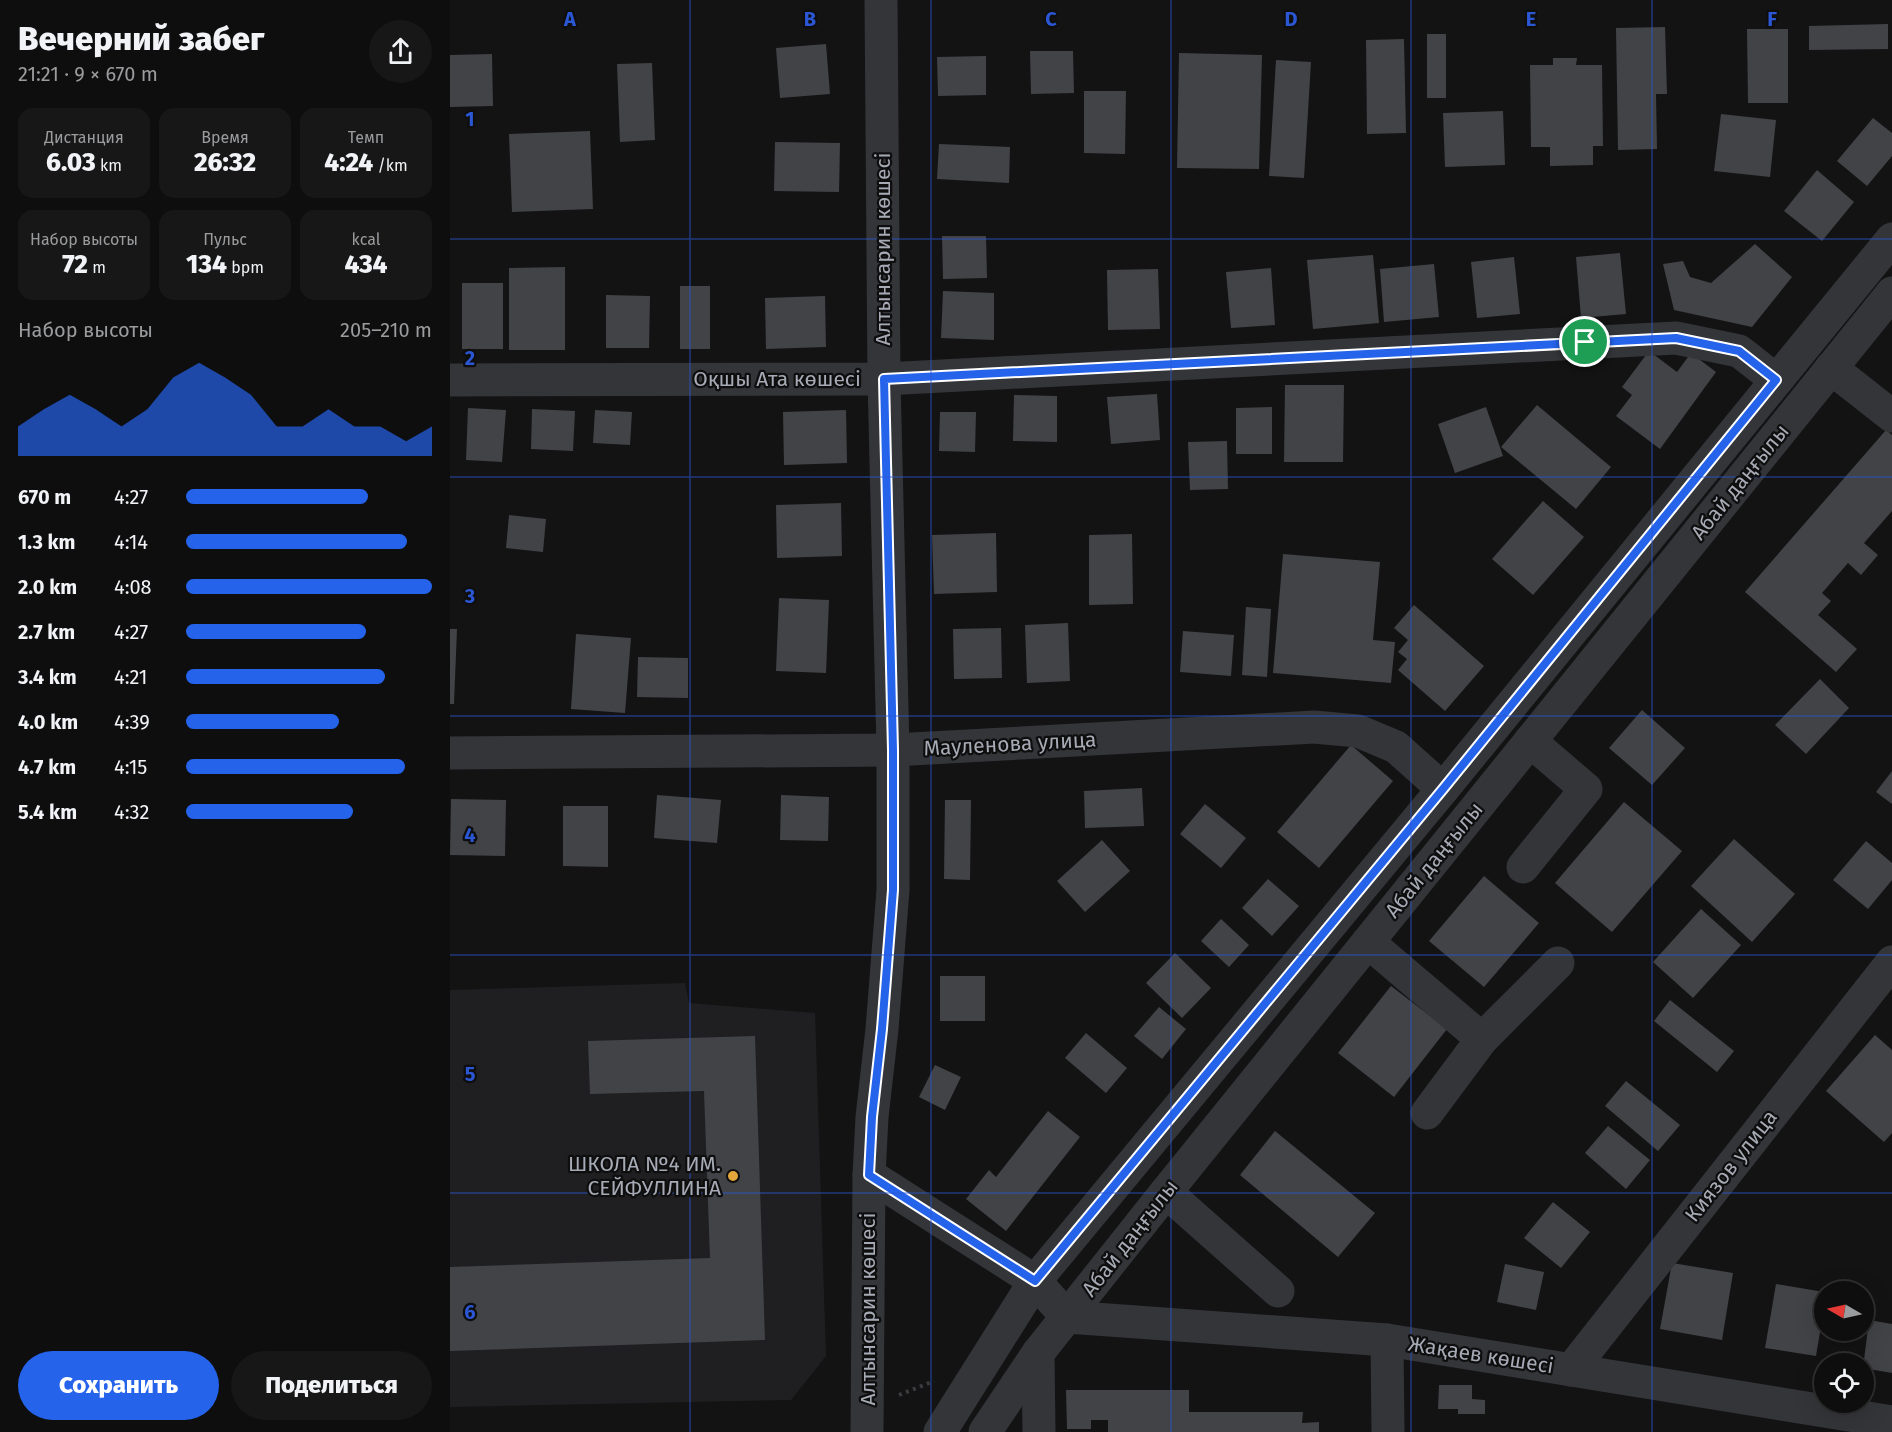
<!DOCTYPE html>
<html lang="ru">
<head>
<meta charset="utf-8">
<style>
	body { margin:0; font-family:"Fira Sans",sans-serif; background:#171718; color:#f1f3f6; height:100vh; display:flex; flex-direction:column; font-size:22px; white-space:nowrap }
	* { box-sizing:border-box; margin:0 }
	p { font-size:20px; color:#9b9c9e }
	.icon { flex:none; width:33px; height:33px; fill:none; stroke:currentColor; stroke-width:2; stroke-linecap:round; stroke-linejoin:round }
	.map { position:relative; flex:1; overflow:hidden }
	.sheet { display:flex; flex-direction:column; background:#0e0e0f; width:450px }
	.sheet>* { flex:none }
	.needle { width:39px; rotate:279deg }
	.fabs { position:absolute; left:1364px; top:1281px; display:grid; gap:12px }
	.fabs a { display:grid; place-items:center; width:60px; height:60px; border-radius:50%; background:#0e0e0f; box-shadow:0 6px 24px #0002,0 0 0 2px #2e2e2f; font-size:30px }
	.pin { position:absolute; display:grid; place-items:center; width:51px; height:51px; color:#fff; margin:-26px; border:3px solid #fff; border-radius:50%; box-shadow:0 2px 6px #0007 }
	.round { display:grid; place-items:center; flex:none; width:63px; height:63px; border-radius:32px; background:#171718 }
	.summary { display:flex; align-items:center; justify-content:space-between; height:102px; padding:0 18px }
	h1 { font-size:33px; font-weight:800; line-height:45px }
	.stats { display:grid; grid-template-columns:repeat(3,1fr); gap:9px; height:102px; padding:6px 18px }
	.stats div { display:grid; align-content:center; border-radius:15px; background:#171718; text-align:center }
	.stats b { font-size:26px; font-weight:800 }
	.stats small { font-size:16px; font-weight:400 }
	.stats p { font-size:16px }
	.chart { height:168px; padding:12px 18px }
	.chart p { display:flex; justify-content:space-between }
	.chart svg { width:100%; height:108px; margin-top:6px; fill:#2563eb; opacity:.7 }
	.primary-button { display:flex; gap:12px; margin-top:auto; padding:12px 18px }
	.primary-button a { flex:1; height:69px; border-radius:36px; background:#2563eb; color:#fff; font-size:24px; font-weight:800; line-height:69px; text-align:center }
	.primary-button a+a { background:#171718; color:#f1f3f6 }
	ul { padding:0 18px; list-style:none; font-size:20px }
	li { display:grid; grid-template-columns:96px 72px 1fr; align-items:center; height:45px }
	li i { height:15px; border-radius:8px; background:#2563eb }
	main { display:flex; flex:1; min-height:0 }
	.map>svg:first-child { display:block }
</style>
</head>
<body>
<main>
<section class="sheet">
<div class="summary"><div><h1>Вечерний забег</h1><p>21:21 · 9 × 670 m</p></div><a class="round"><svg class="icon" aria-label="share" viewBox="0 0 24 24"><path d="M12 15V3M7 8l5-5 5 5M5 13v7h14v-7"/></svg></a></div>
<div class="stats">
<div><p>Дистанция</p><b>6.03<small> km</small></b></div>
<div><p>Время</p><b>26:32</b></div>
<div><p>Темп</p><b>4:24<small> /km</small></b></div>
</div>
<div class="stats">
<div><p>Набор высоты</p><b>72<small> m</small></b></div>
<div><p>Пульс</p><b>134<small> bpm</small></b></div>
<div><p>kcal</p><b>434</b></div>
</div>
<div class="chart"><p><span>Набор высоты</span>205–210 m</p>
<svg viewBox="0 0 160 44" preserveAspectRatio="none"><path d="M0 44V32L10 25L20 19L30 25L40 32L50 25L60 12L70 6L80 12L90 19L100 32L110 32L120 25L130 32L140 32L150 38L160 32V44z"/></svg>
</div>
<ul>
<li><b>670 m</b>4:27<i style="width:74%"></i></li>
<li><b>1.3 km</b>4:14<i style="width:90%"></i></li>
<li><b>2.0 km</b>4:08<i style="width:100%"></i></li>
<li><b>2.7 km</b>4:27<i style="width:73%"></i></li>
<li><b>3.4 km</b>4:21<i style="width:81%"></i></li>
<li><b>4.0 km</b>4:39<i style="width:62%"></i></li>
<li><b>4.7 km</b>4:15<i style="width:89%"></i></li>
<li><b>5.4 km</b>4:32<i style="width:68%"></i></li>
</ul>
<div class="primary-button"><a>Сохранить</a><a>Поделиться</a></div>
</section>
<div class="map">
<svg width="1442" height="1432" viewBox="0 0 1442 1432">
	<rect width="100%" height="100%" fill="#131314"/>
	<polygon fill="#1f1f21" points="235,983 239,1003 365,1013 376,1356 341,1400 0,1407 0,990"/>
	<g fill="#424347">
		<polygon points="1438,24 1438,49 1359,50 1359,26"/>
		<polygon points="1215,27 1217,94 1206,94 1207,149 1168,150 1166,28"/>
		<polygon points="1297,29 1338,29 1338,103 1298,103"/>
		<rect x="977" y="34" width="19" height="64"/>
		<polygon points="954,39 956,133 917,134 916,40"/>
		<polygon points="376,44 380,94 330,98 326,48"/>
		<polygon points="580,51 623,51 624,93 581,94"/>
		<polygon points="729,53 812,55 809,169 727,168"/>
		<polygon points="42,54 43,106 0,107 0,55"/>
		<polygon points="536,56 536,95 488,96 487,57"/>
		<polygon points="1103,58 1127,58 1126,65 1152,65 1153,146 1143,146 1143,165 1100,166 1100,147 1081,147 1080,65 1103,65"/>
		<polygon points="826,60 861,62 854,178 819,176"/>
		<polygon points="202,63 205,140 170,142 167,64"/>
		<polygon points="634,91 676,91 675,154 634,153"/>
		<polygon points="1053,111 1055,165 995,167 993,113"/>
		<polygon points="1271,114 1326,120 1320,177 1264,171"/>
		<polygon points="1423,118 1442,133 1442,156 1417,186 1387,161"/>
		<polygon points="140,131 143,209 62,212 59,134"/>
		<polygon points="325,142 390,143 389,192 324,191"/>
		<polygon points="489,144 560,147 559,183 487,179"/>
		<polygon points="1367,170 1404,202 1372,241 1334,211"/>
		<polygon points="492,236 536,236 537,278 493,279"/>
		<polygon points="1305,244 1342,277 1302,327 1224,310 1213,264 1233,261 1240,277 1261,283"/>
		<polygon points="1170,253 1176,314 1131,318 1126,257"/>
		<polygon points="923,255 929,323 863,329 857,260"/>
		<polygon points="1064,257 1070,314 1027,318 1021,262"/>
		<polygon points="984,264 989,317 934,322 930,269"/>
		<polygon points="115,267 115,350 59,350 59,268"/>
		<polygon points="821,268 825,325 781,328 776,272"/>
		<polygon points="708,269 710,329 658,330 657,270"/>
		<rect x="12" y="283" width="41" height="66"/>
		<rect x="230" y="286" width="30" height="63"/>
		<polygon points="493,291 544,293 544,340 491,338"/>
		<polygon points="156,295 200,296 199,348 156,348"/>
		<polygon points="375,296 376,347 316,349 315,298"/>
		<polygon points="1199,351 1227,372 1241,353 1266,372 1210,449 1166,416 1182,395 1172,387"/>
		<polygon points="835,385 894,385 893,462 834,462"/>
		<polygon points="707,394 710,440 661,444 657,397"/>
		<polygon points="564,395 607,396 607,442 563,441"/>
		<polygon points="1087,405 1161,467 1126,509 1051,447"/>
		<polygon points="822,407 822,454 786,454 786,408"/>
		<polygon points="1036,407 1053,456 1005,473 988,424"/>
		<polygon points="18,408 56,410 52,462 16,460"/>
		<polygon points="82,409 125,411 123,451 81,449"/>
		<polygon points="145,410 182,412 180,445 143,443"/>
		<polygon points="396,410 397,463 334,465 333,412"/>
		<polygon points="490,412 526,412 525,452 489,451"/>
		<polygon points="1436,430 1442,435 1442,511 1414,543 1428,555 1411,575 1398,563 1372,593 1381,601 1368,615 1407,649 1386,672 1295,592"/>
		<polygon points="777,441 778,489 740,490 738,442"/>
		<polygon points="1093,501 1134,537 1083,595 1042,559"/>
		<polygon points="391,503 392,556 327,558 326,505"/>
		<polygon points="59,515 96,519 93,552 56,548"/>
		<polygon points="546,533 547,592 484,594 482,535"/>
		<polygon points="682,534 683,604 639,605 639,535"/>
		<polygon points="833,554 930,562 923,640 945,642 941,683 823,673"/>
		<polygon points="329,598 379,600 376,673 326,671"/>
		<polygon points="964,605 1034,666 995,711 948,670 957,659 948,652 958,640 944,628"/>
		<polygon points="796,607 821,609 817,677 792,675"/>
		<polygon points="618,623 620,681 577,683 575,625"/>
		<polygon points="551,628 552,678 504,679 503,629"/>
		<polygon points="0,629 7,629 4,704 0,704"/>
		<polygon points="733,631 784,635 781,676 730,672"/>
		<polygon points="126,634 181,638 175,713 121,709"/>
		<polygon points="188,657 238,658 238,698 187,697"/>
		<polygon points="1370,679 1399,708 1356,754 1325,725"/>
		<polygon points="1192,710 1235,748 1202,785 1159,748"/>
		<polygon points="901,745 943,781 869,868 827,832"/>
		<polygon points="1442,771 1442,804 1426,792"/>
		<polygon points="692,788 694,826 635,828 634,791"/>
		<polygon points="207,795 271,800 267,843 204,838"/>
		<polygon points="331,795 379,797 378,841 330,840"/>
		<polygon points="1,799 56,800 55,856 0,855"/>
		<polygon points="495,800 521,800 520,880 494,879"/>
		<polygon points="1174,802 1232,851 1162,932 1105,883"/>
		<polygon points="755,804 796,838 771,868 730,834"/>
		<polygon points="113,806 158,806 158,867 113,866"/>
		<polygon points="1284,839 1345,894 1302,942 1241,886"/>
		<polygon points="652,840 680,871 635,912 607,881"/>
		<polygon points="1416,841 1442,863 1442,880 1418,909 1383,880"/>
		<polygon points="1034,876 1089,923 1034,987 979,941"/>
		<polygon points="818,879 849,906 822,936 792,908"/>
		<polygon points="1251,909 1291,945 1243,998 1203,962"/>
		<polygon points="771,919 799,945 779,967 751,941"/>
		<polygon points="725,953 761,988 732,1018 696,983"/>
		<rect x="490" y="976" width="45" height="45"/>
		<polygon points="941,986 997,1029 944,1097 888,1053"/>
		<polygon points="1220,1000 1284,1051 1267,1072 1204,1021"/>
		<polygon points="709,1007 736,1029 712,1059 684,1036"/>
		<polygon points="636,1033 677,1068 656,1093 615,1058"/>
		<polygon points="1425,1035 1442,1050 1442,1133 1434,1142 1376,1091"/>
		<polygon points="305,1036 315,1340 0,1351 0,1267 260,1258 254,1091 140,1094 138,1041"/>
		<polygon points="485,1065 511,1077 495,1110 469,1097"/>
		<polygon points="1176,1081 1230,1125 1208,1151 1155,1106"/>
		<polygon points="598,1111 630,1137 556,1231 516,1199 539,1170 546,1177"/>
		<polygon points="1158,1126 1200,1160 1176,1189 1135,1153"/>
		<polygon points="825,1131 925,1213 888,1257 790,1175"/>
		<polygon points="1103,1202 1140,1232 1111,1268 1074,1238"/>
		<polygon points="1222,1263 1283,1273 1272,1340 1210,1329"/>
		<polygon points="1055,1264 1094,1272 1086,1310 1047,1302"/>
		<polygon points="1326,1284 1374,1292 1374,1308 1366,1356 1315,1348"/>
		<polygon points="1419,1320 1442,1324 1442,1373 1413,1368"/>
		<polygon points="989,1385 1022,1385 1022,1399 1035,1400 1035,1414 1008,1414 1008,1409 988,1409"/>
		<polygon points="616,1390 739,1390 739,1412 853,1412 852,1423 869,1422 869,1432 658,1432 658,1420 641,1420 641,1429 617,1429"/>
	</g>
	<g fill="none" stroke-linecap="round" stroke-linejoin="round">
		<polyline stroke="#3a3c40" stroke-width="4" stroke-dasharray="3 4.5" stroke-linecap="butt" points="449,1395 484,1381"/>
		<g stroke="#343539" stroke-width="33">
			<polyline points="1381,368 1442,416"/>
			<polyline points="0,380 434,379 1226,338 1289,351 1326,380"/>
			<polyline points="0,753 443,750 864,727 908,731 946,747 993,789"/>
			<polyline points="1073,867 1136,789 1080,741"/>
			<polyline points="918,942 1032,1039"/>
			<polyline points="977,1113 1032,1039 1108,963"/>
			<polyline points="419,1175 585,1281 617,1317 937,1340 1442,1422"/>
			<polyline points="716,1192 828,1291"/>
			<polyline points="937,1340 938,1432"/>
			<polyline points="588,1353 589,1432"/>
			<polyline points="1121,1370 1442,962"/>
			<polyline points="417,1432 419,1175 422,1117 432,1029 443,890 443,750 434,379 431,0"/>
			<polyline points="490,1432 585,1281 993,789 1442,239"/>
			<polyline points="535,1432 588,1353 716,1192 1442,293"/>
		</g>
	</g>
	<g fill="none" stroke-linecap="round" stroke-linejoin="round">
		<defs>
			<polygon id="route" points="1226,338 1289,351 1326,380 993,789 585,1281 419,1175 422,1117 432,1029 443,890 443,750 434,379"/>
		</defs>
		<use href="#route" stroke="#fff" stroke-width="12"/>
		<use href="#route" stroke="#2563eb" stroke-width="8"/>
	</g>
	<path fill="none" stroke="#2b57d4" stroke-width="1.5" stroke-opacity="0.55" d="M240 0V1432M481 0V1432M721 0V1432M961 0V1432M1202 0V1432M0 239H1442M0 477H1442M0 716H1442M0 955H1442M0 1193H1442"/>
	<circle fill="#e4a73c" stroke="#0e0e0f" stroke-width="2" cx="283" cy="1176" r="6"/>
	<g text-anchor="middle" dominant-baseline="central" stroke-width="4.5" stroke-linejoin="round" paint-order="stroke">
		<g font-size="21" fill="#a6aab4" stroke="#0e0e0f">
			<text transform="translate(433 249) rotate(-90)">Алтынсарин көшесі</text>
			<text x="327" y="379">Оқшы Ата көшесі</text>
			<text transform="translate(1290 482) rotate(-51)">Абай даңғылы</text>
			<text transform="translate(560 744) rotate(-3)">Мауленова улица</text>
			<text transform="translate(984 860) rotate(-51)">Абай даңғылы</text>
			<text transform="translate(1281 1166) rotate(-52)">Киязов улица</text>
			<text transform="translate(680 1238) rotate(-52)">Абай даңғылы</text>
			<text transform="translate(418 1309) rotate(-90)">Алтынсарин көшесі</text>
			<text transform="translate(1031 1355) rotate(9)">Жақаев көшесі</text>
		</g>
		<g font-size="21" fill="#a6aab4" stroke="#0e0e0f" text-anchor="end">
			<text x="271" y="1164">ШКОЛА №4 ИМ.<tspan x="271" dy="24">СЕЙФУЛЛИНА</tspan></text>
		</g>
	</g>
	<g font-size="20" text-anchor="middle" font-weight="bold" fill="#2b57d4" stroke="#0e0e0f" stroke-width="4.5" stroke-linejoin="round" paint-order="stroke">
		<text x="120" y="26">A</text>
		<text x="360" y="26">B</text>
		<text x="601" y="26">C</text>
		<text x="841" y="26">D</text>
		<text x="1081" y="26">E</text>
		<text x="1322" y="26">F</text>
		<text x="20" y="126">1</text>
		<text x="20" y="365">2</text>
		<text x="20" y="603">3</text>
		<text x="20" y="842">4</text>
		<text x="20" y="1081">5</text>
		<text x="20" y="1319">6</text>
	</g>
</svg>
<div class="fabs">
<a><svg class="needle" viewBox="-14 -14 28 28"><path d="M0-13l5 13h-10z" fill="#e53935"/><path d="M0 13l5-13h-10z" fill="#9b9c9e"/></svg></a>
<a><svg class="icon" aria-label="locate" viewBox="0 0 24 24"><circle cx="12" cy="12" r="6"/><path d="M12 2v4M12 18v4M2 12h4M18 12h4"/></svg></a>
</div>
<div class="pin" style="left:1135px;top:342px;background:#1e9e55"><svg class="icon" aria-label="arrive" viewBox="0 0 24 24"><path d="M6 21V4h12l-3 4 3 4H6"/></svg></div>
</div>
</main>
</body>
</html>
